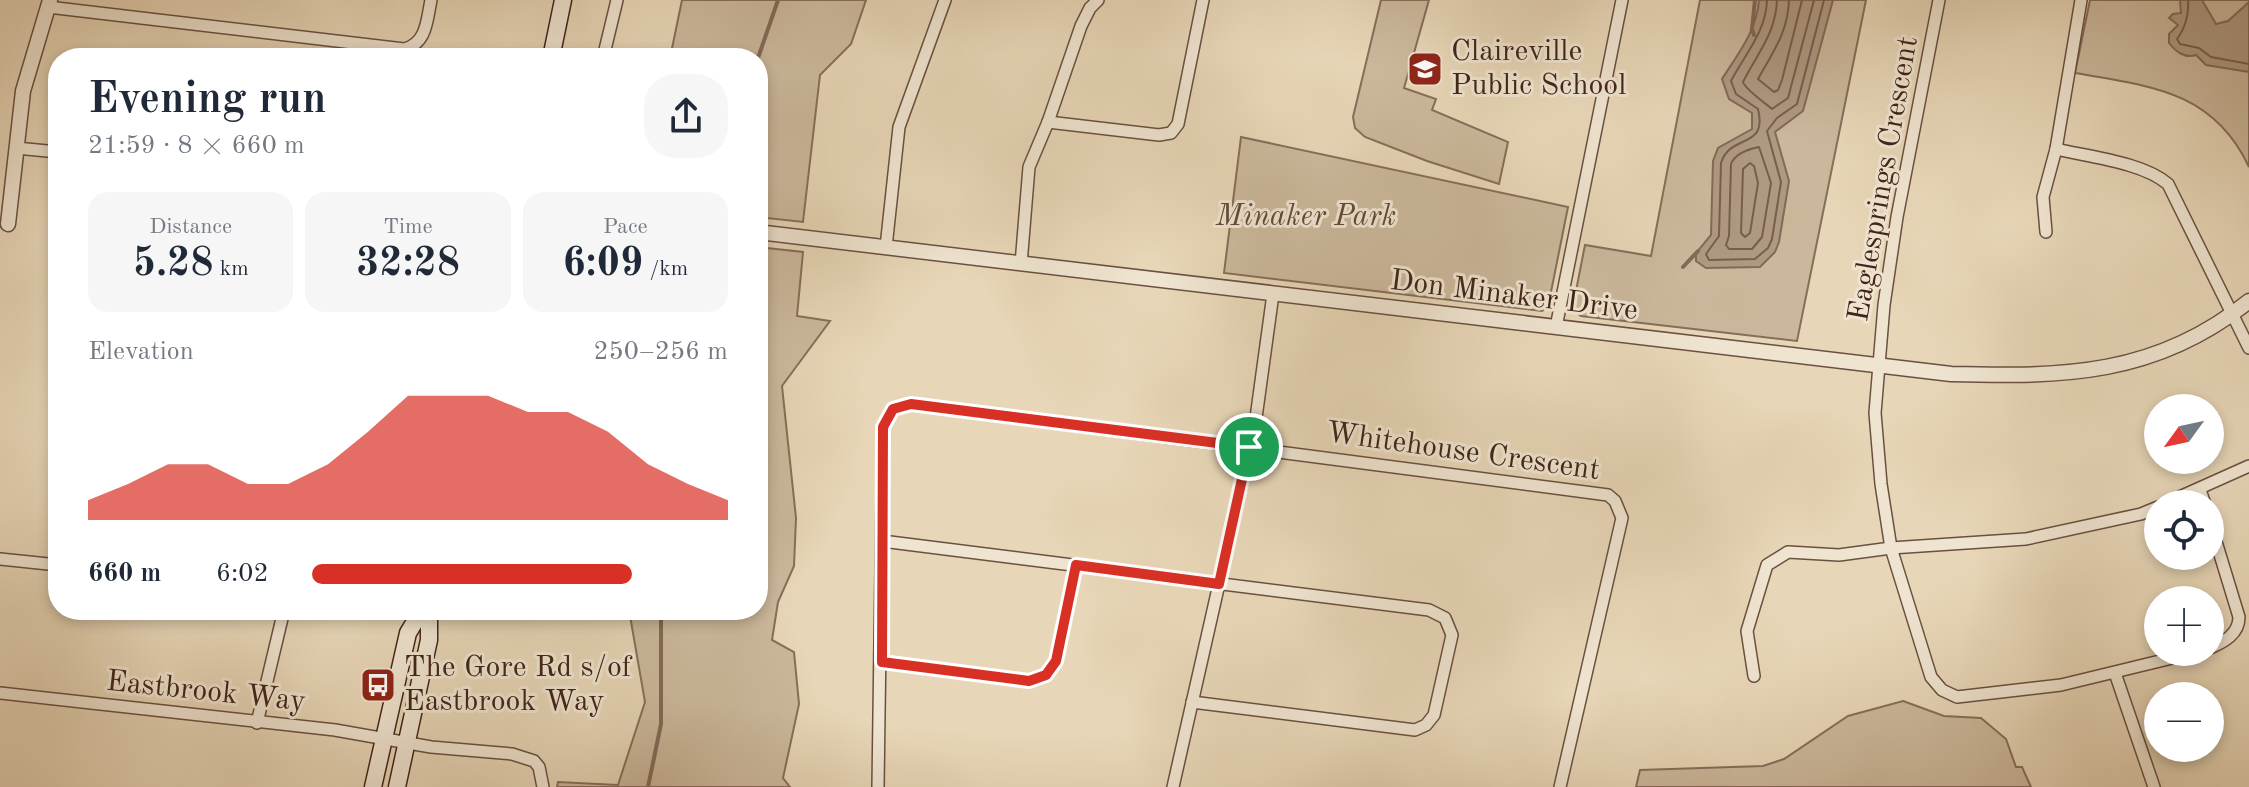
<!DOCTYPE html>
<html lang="en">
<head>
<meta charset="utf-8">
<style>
	body { margin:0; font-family:"Old Standard TT",serif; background:#f6f6f7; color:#1f2937; height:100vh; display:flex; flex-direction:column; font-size:30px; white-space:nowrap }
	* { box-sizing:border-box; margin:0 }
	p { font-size:26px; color:#747a83 }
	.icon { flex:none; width:44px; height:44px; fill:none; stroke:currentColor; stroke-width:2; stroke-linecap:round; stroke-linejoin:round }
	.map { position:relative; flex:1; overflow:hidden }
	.drawer { position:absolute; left:48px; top:48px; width:720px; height:572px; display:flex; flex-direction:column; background:#fff; border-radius:32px; box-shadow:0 4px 12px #0003 }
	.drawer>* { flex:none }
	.needle { width:52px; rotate:237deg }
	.tools { position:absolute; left:2144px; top:394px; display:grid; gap:16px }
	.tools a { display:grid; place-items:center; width:80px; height:80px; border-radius:50%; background:#fff; box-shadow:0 4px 12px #0003; font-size:40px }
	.pin { position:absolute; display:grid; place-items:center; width:68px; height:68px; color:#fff; margin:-34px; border:4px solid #fff; border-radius:50%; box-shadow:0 2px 8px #0007 }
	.round { display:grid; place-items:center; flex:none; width:84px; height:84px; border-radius:32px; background:#f6f6f7 }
	.summary { display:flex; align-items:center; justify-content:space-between; height:136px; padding:0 40px }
	h1 { font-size:44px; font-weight:700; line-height:60px }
	.metrics { display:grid; grid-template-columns:repeat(3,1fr); gap:12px; height:136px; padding:8px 40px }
	.metrics div { display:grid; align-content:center; border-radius:20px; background:#f6f6f7; text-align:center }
	.metrics b { font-size:40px; font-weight:700 }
	.metrics small { font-size:22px; font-weight:400 }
	.metrics p { font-size:22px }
	.chart { height:224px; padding:16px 40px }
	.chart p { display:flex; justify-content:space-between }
	.chart svg { width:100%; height:144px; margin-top:8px; fill:#d93025; opacity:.7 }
	ul { padding:0 40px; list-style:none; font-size:26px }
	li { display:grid; grid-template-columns:128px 96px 1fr; align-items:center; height:60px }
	li i { height:20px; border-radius:10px; background:#d93025 }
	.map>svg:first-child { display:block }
</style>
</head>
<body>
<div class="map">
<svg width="2249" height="787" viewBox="0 0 2249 787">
	<rect width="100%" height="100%" fill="#e7d6b7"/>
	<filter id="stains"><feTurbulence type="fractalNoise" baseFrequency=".0025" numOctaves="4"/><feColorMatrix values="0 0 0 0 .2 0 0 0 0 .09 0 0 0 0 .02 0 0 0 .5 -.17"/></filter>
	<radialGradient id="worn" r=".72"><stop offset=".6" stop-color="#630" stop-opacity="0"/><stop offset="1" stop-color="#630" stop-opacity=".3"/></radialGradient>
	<g fill="#cbb89c" stroke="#866e5a" stroke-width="2">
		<polygon points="682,0 866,0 851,44 820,75 803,222 758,217 758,58 670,58"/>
		<polygon points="1381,0 1429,0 1404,88 1436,99 1432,110 1508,142 1499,184 1427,161 1365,137 1355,128 1353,117"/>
		<polygon points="1700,0 1866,0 1797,341 1581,316 1574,311 1573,306 1585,245 1651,256"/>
		<path d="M2090 0H2249V167C2213 90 2149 86 2075 73Z"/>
		<polygon points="1241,137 1568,207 1548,307 1542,311 1224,273"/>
		<polygon points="758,247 803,252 797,316 830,321 782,386 796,518 794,566 778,602 772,640 794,652 799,704 783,778 790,787 557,787 558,782 618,785 645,702 629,610 758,610"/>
		<polygon points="1903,701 1944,716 1981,718 2006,739 2016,767 2022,767 2031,787 1636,787 1640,770 1763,766 1784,759 1848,716"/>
	</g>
	<g fill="#ae9981" stroke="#826a57" stroke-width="2">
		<path d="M1759 0H1833L1803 111 1775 132 1789 181 1779 242 1775 252 1760 267 1706 268 1696 261V253L1711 235 1713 161 1718 148 1752 129V113L1729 99 1722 79C1738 54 1757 30 1759 0Z"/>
		<path d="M2180 0H2202L2216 24 2228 21 2249 2V72L2206 65 2196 55C2185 59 2175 51 2169 43V34L2178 25 2169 18 2173 14 2181 13Z"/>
	</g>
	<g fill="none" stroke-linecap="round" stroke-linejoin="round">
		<g stroke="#775e4d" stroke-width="2">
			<path d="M1767 0C1766 32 1745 54 1731 81L1736 94 1758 109C1768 150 1730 133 1721 163L1719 236 1706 254 1709 260 1755 259 1768 248 1772 239 1781 182 1767 131 1777 118 1797 104 1824 0"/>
			<path d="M1777 0C1776 33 1757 54 1743 82 1745 89 1765 103 1772 109L1788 98 1814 0"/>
			<path d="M1789 0C1788 32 1773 52 1758 79L1774 92 1778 90 1782 80 1802 0"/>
			<path d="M2188 0C2189 14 2186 27 2177 39L2180 44 2199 48 2211 57 2249 64"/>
			<path d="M1759 147 1771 183 1762 237 1752 249H1729L1726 245 1729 236 1731 164C1735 154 1749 149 1759 147Z"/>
			<polygon points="1750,163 1754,166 1758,183 1750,233 1745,237 1741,233 1743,169"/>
		</g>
		<g stroke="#826a57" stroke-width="4">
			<polyline points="1754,35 1752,29 1755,0"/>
			<polyline points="758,58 778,0"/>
			<polyline points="1683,267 1698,251"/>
			<polyline points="648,787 661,724 661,610"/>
		</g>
		<defs>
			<g id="minor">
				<polyline points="1939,0 1897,217 1884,305 1875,413 1881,484 1891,548 1931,677 1942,690 1957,697 2061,685 2197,652"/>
				<path d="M48 7 404 49C427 44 427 19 431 0"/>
				<polyline points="603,58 617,0"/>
				<polyline points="1048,122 1159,135 1171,133 1178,124 1203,0"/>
				<polyline points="16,148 58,152"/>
				<path d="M2056 149C2089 157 2142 162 2168 184L2249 348"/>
				<polyline points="2046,232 2043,197 2056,149 2081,0"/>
				<polyline points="886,247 899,127 945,0"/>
				<polyline points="1021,264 1029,167 1048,122 1081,26 1090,8 1098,0"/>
				<polyline points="1556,327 1622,0"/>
				<polyline points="2200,490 2205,504"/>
				<polyline points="2164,504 2249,466"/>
				<path d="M2210 522 2239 617C2239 634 2224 642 2210 648"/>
				<polyline points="882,541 1429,610 1445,618 1452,635 1434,715 1426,725 1415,730 1192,702"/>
				<polyline points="0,559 58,565"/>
				<polyline points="882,662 1029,681 1046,675 1056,661 1076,565"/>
				<polyline points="2115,673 2154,787"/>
				<polyline points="1754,676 1747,631 1767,565 1788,552 1839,555 1891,548 2026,539 2141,514 2158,507"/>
				<polyline points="0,693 335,730 431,747 512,754 534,761 539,767 543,787"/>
				<polyline points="257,723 284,610"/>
				<polyline points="878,787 883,427 893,409 911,404 1608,495 1615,501 1622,518 1560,787"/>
				<polyline points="1173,787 1255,425 1273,294"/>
			</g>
			<g id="tertiary">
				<polyline points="8,224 23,91 50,0"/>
				<path d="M758 232 1951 374C2063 377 2156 376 2249 301"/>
			</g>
			<g id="secondary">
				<polyline points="551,58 563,0"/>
				<polyline points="373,787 408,633 422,610"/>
				<polyline points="397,787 429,640 429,610"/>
			</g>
		</defs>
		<use href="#minor" stroke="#6a5040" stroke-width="14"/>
		<use href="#tertiary" stroke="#6a5040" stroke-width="17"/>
		<use href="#secondary" stroke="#402419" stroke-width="19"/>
		<use href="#minor" stroke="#efe4d0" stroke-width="11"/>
		<use href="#tertiary" stroke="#efe4d0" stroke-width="14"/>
		<use href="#secondary" stroke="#efe4d0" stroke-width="16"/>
	</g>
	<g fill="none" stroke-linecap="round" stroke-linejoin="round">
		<defs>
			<polygon id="route" points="911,404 1249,447 1219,584 1076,565 1056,661 1046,675 1029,681 882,662 883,427 893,409"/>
		</defs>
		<use href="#route" stroke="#fff" stroke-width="16"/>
		<use href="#route" stroke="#d93025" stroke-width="10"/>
	</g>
	<defs>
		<symbol id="school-square" viewBox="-11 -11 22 22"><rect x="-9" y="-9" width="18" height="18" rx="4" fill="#8f2418" stroke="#efe4d0"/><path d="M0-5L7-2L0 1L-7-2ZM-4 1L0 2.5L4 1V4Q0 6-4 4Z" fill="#fff"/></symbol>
		<symbol id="bus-square" viewBox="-11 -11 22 22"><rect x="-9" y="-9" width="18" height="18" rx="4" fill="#8f2418" stroke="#efe4d0"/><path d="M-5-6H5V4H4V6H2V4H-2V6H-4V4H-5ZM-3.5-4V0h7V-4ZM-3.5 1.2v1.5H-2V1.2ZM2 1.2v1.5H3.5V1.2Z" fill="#fff"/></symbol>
	</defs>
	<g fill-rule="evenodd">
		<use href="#school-square" x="1405" y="49" width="40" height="40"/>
		<use href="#bus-square" x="358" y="665" width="40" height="40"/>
	</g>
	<g text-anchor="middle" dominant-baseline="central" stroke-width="6" stroke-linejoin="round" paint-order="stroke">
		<g font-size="30" fill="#402419" stroke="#efe4d0" text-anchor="start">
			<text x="1451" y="52">Claireville<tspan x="1451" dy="34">Public School</tspan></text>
			<text x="404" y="668">The Gore Rd s/of<tspan x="404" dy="34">Eastbrook Way</tspan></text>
		</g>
		<g font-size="30" fill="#402419" stroke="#efe4d0">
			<text transform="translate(1884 179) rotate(-80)">Eaglesprings Crescent</text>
			<text transform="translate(1514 296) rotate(7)">Don Minaker Drive</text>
			<text transform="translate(1463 452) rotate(8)">Whitehouse Crescent</text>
			<text transform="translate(206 692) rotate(6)">Eastbrook Way</text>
		</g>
		<g font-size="30" font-style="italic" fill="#63493a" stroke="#efe4d0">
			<text x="1306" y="217">Minaker Park</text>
		</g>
	</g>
	<rect width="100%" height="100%" filter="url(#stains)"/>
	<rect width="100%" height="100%" fill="url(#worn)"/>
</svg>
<div class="tools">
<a><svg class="needle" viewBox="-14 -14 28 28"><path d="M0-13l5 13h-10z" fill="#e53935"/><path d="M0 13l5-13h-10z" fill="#747a83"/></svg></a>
<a><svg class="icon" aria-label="locate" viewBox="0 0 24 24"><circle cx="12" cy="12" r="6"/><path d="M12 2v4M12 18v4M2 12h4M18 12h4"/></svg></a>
<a>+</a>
<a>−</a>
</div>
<div class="pin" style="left:1249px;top:447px;background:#1e9e55"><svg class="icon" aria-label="arrive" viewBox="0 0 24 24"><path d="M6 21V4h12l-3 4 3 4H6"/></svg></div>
<section class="drawer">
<div class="summary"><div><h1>Evening run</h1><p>21:59 · 8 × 660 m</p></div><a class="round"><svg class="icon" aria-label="share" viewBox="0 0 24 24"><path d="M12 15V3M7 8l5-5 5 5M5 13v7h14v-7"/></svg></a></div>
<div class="metrics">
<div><p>Distance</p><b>5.28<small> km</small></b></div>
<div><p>Time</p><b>32:28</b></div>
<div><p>Pace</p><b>6:09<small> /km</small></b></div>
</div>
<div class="chart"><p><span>Elevation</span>250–256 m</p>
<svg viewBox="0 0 160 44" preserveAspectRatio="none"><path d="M0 44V38L10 33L20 27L30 27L40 33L50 33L60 27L70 17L80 6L90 6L100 6L110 11L120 11L130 17L140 27L150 33L160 38V44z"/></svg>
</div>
<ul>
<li><b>660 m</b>6:02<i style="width:77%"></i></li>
</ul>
</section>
</div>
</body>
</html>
